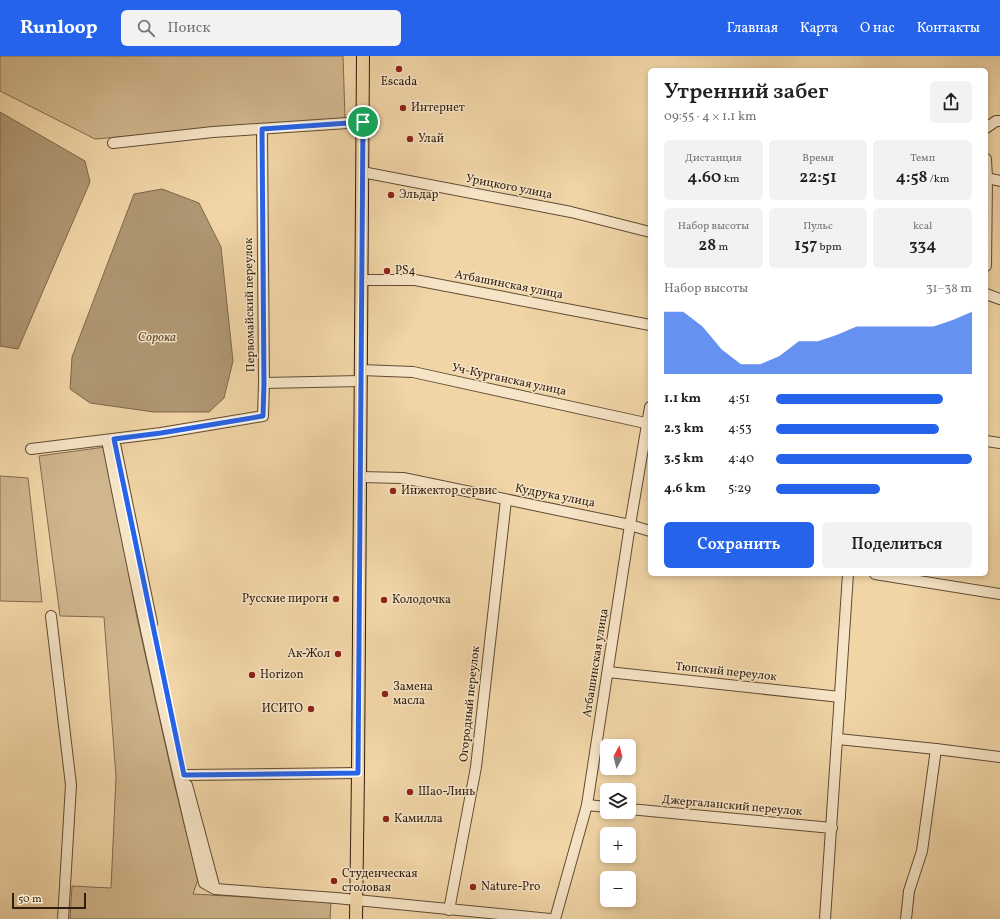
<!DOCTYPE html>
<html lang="ru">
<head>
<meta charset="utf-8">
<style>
	body { margin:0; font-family:Vollkorn,serif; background:#f2f2f2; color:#222; height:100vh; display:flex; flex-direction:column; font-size:15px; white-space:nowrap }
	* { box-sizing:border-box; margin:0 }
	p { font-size:13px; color:#767676 }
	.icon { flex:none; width:22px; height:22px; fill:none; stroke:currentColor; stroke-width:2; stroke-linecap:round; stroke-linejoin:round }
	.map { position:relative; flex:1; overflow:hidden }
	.details { position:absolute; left:648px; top:12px; width:340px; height:508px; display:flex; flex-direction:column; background:#fff; border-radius:6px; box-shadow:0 2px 6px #0003 }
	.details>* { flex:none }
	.needle { width:26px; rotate:7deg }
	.fabs { position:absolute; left:600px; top:683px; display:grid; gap:8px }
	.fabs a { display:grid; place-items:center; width:36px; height:36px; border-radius:6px; background:#fff; box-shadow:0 2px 6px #0003; font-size:20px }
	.scale { position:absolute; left:12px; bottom:10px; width:74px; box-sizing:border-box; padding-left:4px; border:2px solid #301e0e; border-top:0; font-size:11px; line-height:14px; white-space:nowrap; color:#301e0e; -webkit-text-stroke:3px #f6e4c6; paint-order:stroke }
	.pin { position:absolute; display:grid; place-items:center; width:34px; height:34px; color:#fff; margin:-17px; border:2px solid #fff; border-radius:50%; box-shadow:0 1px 4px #0007 }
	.round { display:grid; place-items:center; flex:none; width:42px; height:42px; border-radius:6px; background:#f2f2f2 }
	.overview { display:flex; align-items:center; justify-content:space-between; height:68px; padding:0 16px }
	h1 { font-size:22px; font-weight:600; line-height:30px }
	.figures { display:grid; grid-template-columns:repeat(3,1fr); gap:6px; height:68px; padding:4px 16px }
	.figures div { display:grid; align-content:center; border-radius:6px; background:#f2f2f2; text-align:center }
	.figures b { font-size:17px; font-weight:600 }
	.figures small { font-size:11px; font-weight:400 }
	.figures p { font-size:11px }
	.chart { height:112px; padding:8px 16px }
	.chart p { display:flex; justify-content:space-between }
	.chart svg { width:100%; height:72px; margin-top:4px; fill:#2563eb; opacity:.7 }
	.primary-button { display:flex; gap:8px; margin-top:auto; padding:8px 16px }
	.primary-button a { flex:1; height:46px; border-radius:6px; background:#2563eb; color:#fff; font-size:16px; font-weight:600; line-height:46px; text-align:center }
	.primary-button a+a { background:#f2f2f2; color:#222 }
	ul { padding:0 16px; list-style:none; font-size:13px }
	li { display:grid; grid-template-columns:64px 48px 1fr; align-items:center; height:30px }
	li i { height:10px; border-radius:5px; background:#2563eb }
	header { display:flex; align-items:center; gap:24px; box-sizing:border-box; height:56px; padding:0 20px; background:#2563eb; color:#fff }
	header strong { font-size:19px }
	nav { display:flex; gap:22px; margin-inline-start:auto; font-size:14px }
	.search { width:280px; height:36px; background:#f2f2f2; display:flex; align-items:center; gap:10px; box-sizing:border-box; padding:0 14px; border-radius:6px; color:#767676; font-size:15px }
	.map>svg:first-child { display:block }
</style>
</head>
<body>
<header>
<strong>Runloop</strong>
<div class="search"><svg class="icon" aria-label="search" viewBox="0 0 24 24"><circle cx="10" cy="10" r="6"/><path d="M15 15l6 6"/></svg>Поиск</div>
<nav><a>Главная</a><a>Карта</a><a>О нас</a><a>Контакты</a></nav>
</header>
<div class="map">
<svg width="1000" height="863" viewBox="0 0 1000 863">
	<rect width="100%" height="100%" fill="#f1d5a7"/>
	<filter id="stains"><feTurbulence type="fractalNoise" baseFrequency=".005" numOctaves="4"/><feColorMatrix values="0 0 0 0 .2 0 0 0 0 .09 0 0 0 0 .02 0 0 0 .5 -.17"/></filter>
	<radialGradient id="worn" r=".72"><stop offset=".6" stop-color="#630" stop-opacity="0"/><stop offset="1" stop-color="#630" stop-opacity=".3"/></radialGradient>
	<g fill="#d0b68d" stroke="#806a4e">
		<polygon points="0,0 343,0 345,62 95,83 0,35"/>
		<polygon points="105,391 137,562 173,723 198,823 193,838 331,846 330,863 70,863 72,830 111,832 116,721 104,561 60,560 39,400"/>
		<polygon points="0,420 28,422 42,546 0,545"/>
	</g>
	<g fill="#af9773" stroke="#7c674b">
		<polygon points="0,56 85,105 90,126 18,293 0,290"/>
		<polygon points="162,133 199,147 221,191 233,305 224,342 209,356 154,356 90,347 70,333 72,301 134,138"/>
	</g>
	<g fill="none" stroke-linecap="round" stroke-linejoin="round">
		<defs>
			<g id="minor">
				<polyline points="986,72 996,65 1000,65"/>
				<polyline points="262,73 264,327 361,325"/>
				<polyline points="113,87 213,76 363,66"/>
				<polyline points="986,103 987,122 1000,125"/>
				<polyline points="362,116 571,156 650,176"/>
				<polyline points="986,210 987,122"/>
				<polyline points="362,224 415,224 650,269"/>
				<polyline points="986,238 1000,243"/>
				<polyline points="361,314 413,316 650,368"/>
				<polyline points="114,383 152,567"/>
				<path d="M107 384C136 532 168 680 204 827L215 833 336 842 550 863"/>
				<polyline points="986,385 1000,387"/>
				<polyline points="31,393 161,377 263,360 264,327"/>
				<polyline points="360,421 403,422 630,469 650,475"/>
				<polyline points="875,518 1000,538"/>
				<polyline points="51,560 71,729 63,863"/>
				<polyline points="608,616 840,641"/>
				<polyline points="838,683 936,693 1000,701"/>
				<polyline points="184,719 358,717"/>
				<polyline points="187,729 215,833"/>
				<polyline points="587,749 607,751"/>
				<polyline points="629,753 832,772"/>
				<polyline points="449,854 476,711 506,444"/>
				<polyline points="555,863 587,749 630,469 650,351"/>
				<polyline points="825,863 848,518"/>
				<polyline points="906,863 909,835 922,795 936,693"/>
			</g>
			<polyline id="major" points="356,863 358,717 363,0"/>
		</defs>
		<use href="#minor" stroke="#604c34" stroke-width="12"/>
		<use href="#major" stroke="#301e0e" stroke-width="14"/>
		<use href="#minor" stroke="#f6e4c6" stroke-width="10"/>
		<use href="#major" stroke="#f1d5a7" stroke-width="12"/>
	</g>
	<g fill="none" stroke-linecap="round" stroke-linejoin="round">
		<defs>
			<polygon id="route" points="363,66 358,717 184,719 114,383 161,377 263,360 264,327 262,73"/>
		</defs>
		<use href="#route" stroke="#fff" stroke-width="8"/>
		<use href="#route" stroke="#2563eb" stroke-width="5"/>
	</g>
	<g fill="#8f2418" stroke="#f6e4c6" stroke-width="1.5">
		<circle cx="399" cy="13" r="4"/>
		<circle cx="403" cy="52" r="4"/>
		<circle cx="410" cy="83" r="4"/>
		<circle cx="391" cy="139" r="4"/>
		<circle cx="387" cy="215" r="4"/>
		<circle cx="393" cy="435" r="4"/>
		<circle cx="336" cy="543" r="4"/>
		<circle cx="384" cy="544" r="4"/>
		<circle cx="338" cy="598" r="4"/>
		<circle cx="252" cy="619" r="4"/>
		<circle cx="385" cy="638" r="4"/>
		<circle cx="311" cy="653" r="4"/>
		<circle cx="410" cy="736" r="4"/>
		<circle cx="386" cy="763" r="4"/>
		<circle cx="334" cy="825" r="4"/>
		<circle cx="473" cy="831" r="4"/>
	</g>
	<g text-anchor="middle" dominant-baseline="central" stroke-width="3" stroke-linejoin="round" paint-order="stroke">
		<g font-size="12" fill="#301e0e" stroke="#f6e4c6" text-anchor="start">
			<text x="399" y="26" text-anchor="middle">Escada</text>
			<text x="411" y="52">Интернет</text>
			<text x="418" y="83">Улай</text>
			<text x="399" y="139">Эльдар</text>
			<text x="395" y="215">PS4</text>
			<text x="401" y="435">Инжектор сервис</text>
			<text x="328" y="543" text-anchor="end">Русские пироги</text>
			<text x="392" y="544">Колодочка</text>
			<text x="330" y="598" text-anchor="end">Ак-Жол</text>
			<text x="260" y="619">Horizon</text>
			<text x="393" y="631">Замена<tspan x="393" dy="14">масла</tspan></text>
			<text x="303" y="653" text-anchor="end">ИСИТО</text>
			<text x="418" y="736">Шао-Линь</text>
			<text x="394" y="763">Камилла</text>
			<text x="342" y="818">Студенческая<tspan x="342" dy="14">столовая</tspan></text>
			<text x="481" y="831">Nature-Pro</text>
		</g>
		<g font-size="12" fill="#301e0e" stroke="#f6e4c6">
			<text transform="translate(509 131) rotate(11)">Урицкого улица</text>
			<text transform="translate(509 229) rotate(11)">Атбашинская улица</text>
			<text transform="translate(250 249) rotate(-91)">Первомайский переулок</text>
			<text transform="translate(509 324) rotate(12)">Уч-Курганская улица</text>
			<text transform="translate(555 440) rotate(11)">Кудрука улица</text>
			<text transform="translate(596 607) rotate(-81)">Атбашинская улица</text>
			<text transform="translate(726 616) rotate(6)">Тюпский переулок</text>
			<text transform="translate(470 648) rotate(-84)">Огородный переулок</text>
			<text transform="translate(732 750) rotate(5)">Джергаланский переулок</text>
		</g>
		<g font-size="13" font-style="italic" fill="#5c4831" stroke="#f6e4c6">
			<text x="157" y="282">Сорока</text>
		</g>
	</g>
	<rect width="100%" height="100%" filter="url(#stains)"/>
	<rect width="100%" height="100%" fill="url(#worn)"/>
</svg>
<div class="fabs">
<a><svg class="needle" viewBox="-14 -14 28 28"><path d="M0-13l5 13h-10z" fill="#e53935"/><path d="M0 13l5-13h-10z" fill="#767676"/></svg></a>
<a><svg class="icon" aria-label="layers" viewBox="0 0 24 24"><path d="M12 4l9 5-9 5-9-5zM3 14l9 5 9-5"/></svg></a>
<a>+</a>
<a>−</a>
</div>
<div class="scale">50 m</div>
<div class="pin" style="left:363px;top:66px;background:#1e9e55"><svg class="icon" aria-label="arrive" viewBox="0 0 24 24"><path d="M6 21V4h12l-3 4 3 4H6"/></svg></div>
<section class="details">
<div class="overview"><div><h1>Утренний забег</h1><p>09:55 · 4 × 1.1 km</p></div><a class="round"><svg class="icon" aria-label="share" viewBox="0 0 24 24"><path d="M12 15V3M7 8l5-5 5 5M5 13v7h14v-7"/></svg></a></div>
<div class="figures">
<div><p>Дистанция</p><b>4.60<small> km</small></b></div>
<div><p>Время</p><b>22:51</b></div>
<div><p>Темп</p><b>4:58<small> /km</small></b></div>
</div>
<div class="figures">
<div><p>Набор высоты</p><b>28<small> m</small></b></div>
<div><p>Пульс</p><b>157<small> bpm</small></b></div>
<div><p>kcal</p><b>334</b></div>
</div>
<div class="chart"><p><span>Набор высоты</span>31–38 m</p>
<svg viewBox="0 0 160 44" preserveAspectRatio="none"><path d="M0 44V6L10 6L20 15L30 29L40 38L50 38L60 33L70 24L80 24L90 20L100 15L110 15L120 15L130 15L140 15L150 11L160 6V44z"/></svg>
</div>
<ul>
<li><b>1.1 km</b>4:51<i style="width:85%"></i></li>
<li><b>2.3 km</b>4:53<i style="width:83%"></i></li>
<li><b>3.5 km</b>4:40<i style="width:100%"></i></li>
<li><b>4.6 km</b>5:29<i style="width:53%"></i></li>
</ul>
<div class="primary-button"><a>Сохранить</a><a>Поделиться</a></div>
</section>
</div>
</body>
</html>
